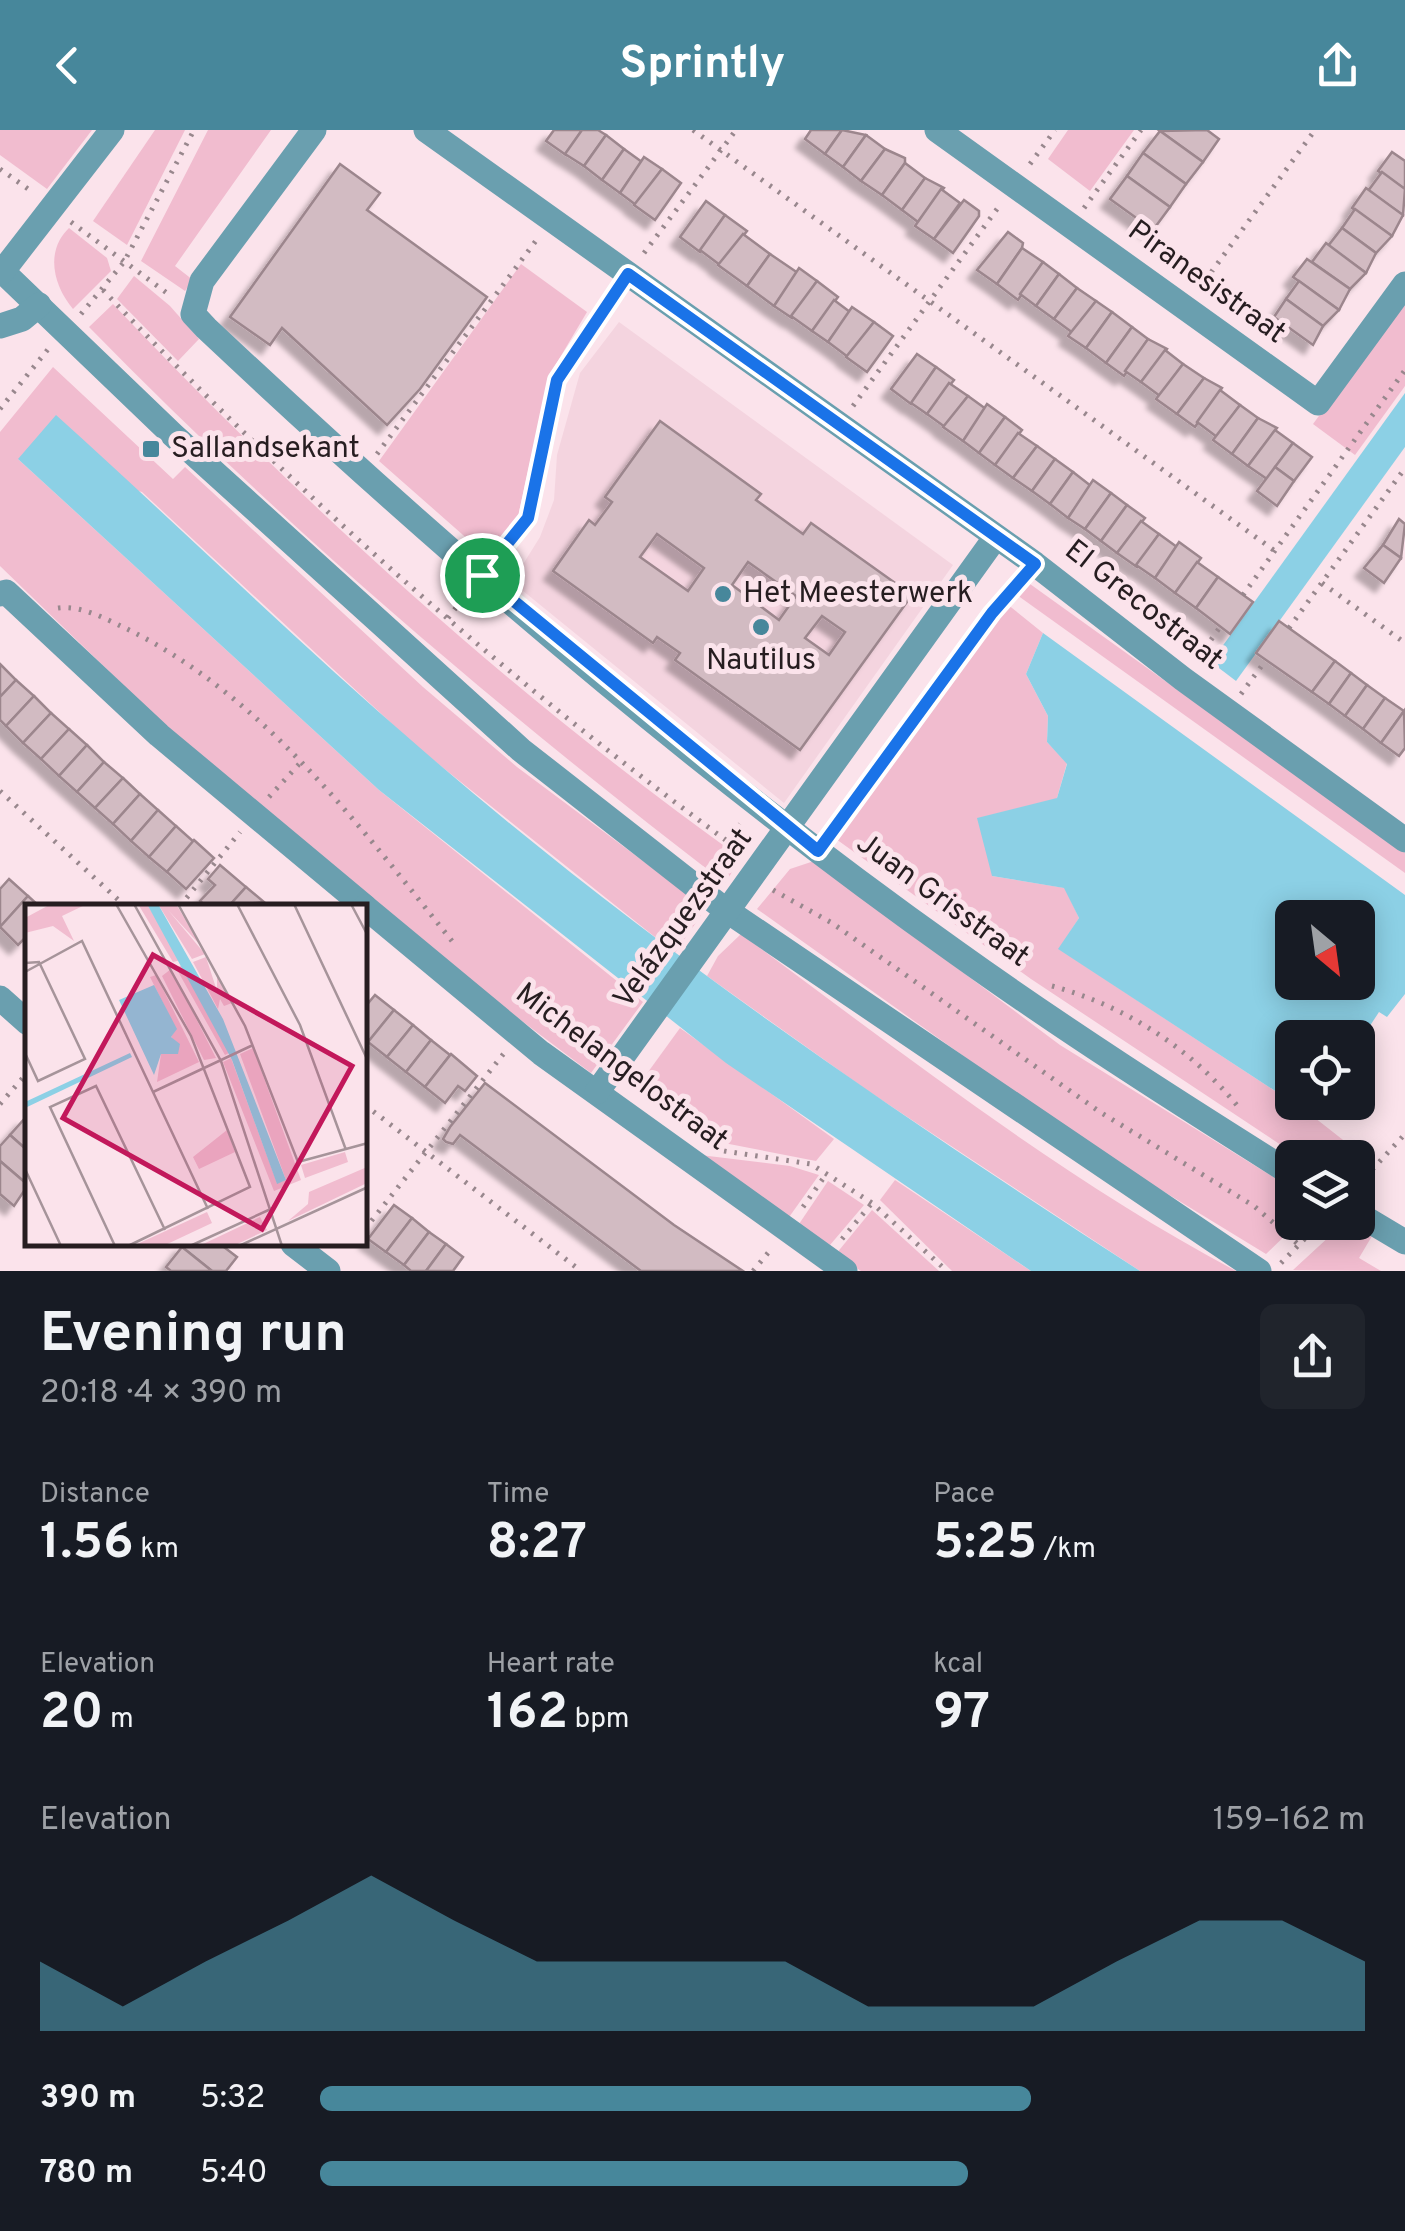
<!DOCTYPE html>
<html lang="en">
<head>
<meta charset="utf-8">
<style>
	body { margin:0; font-family:Overpass,sans-serif; background:#20242c; color:#f1f3f6; height:100vh; display:flex; flex-direction:column; font-size:38px; white-space:nowrap }
	* { box-sizing:border-box; margin:0 }
	p { font-size:32px; color:#9ea1a6 }
	.icon { flex:none; width:55px; height:55px; fill:none; stroke:currentColor; stroke-width:2; stroke-linecap:round; stroke-linejoin:round }
	.map { position:relative; height:1141px; overflow:hidden }
	.details { display:flex; flex-direction:column; background:#171b24; flex:1 }
	.details>* { flex:none }
	.needle { width:65px; rotate:151deg }
	.buttons { position:absolute; left:1275px; top:770px; display:grid; gap:20px }
	.buttons a { display:grid; place-items:center; width:100px; height:100px; border-radius:15px; background:#171b24; box-shadow:0 5px 25px #0003; font-size:50px }
	.pin { position:absolute; display:grid; place-items:center; width:85px; height:85px; color:#fff; margin:-42px; border:5px solid #fff; border-radius:50%; box-shadow:0 2px 10px #0007 }
	.round { display:grid; place-items:center; flex:none; width:105px; height:105px; border-radius:15px; background:#20242c }
	.overview { display:flex; align-items:center; justify-content:space-between; height:170px; padding:0 40px }
	h1 { font-size:55px; font-weight:700; line-height:75px }
	.metrics { display:grid; grid-template-columns:repeat(3,1fr); gap:15px; height:170px; padding:10px 40px }
	.metrics div { display:grid; align-content:center }
	.metrics b { font-size:50px; font-weight:700 }
	.metrics small { font-size:28px; font-weight:400 }
	.metrics p { font-size:28px }
	.chart { height:280px; padding:20px 40px }
	.chart p { display:flex; justify-content:space-between }
	.chart svg { width:100%; height:180px; margin-top:10px; fill:#47879b; opacity:.7 }
	ul { padding:0 40px; list-style:none; font-size:32px }
	li { display:grid; grid-template-columns:160px 120px 1fr; align-items:center; height:75px }
	li i { height:25px; border-radius:12px; background:#47879b }
	header { display:flex; justify-content:space-between; align-items:center; height:130px; padding:0 40px; background:#47879b; color:#fff; font-size:45px; font-weight:700 }
	.map>svg:first-child { display:block }
</style>
</head>
<body>
<header><svg class="icon" aria-label="back" viewBox="0 0 24 24"><path d="M15 5l-7 7 7 7"/></svg>Sprintly<svg class="icon" aria-label="share" viewBox="0 0 24 24"><path d="M12 15V3M7 8l5-5 5 5M5 13v7h14v-7"/></svg></header>
<div class="map">
<svg width="1405" height="1141" viewBox="0 0 1405 1141">
	<defs>
		<filter id="shadow"><feDropShadow dx="-9" dy="9" stdDeviation="2.5" flood-color="#0004"/></filter>
	</defs>
	<rect width="100%" height="100%" fill="#fbe3eb"/>
	<polygon fill="#f4d4df" points="619,192 953,435 784,673 512,452 540,407 554,370 557,325 580,243"/>
	<g fill="#f1bccf">
		<polygon points="0,0 92,0 47,59 0,25"/>
		<polygon points="155,0 185,0 127,115 93,91"/>
		<polygon points="208,0 271,0 175,136 193,150 185,161 141,131"/>
		<polygon points="1068,0 1134,0 1090,61 1048,29"/>
		<path d="M69 98 107 128 111 141 73 179C53 155 45 121 69 98Z"/>
		<polygon points="521,134 587,182 549,246 517,391 488,427 379,331"/>
		<polygon points="134,146 170,176 199,209 178,231 117,169"/>
		<polygon points="1405,170 1405,256 1355,325 1313,294"/>
		<path d="M113 174C304 376 514 566 741 728L725 753C501 581 286 399 89 197Z"/>
		<polygon points="53,237 173,349 185,337 423,557 517,637 706,778 675,823 417,617 142,362 18,329 379,660 643,872 591,943 490,867 177,607 0,436 0,302"/>
		<polygon points="1030,454 1405,723 1405,743 1017,465"/>
		<polygon points="1007,474 1043,503 1026,544 1048,586 1047,612 1067,633 1057,668 992,746 1065,758 1079,788 1059,819 1310,984 1352,1017 1343,1027 1299,1027 1031,849 836,709"/>
		<polygon points="814,731 1060,915 1291,1058 1292,1092 1298,1093 1266,1124 1094,1019 757,779 790,739"/>
		<path d="M741 804C901 922 1060 1047 1236 1141H1140L868 961 707 846 718 826Z"/>
		<polygon points="680,898 834,1009 816,1031 698,1008 635,960"/>
		<polygon points="692,1024 790,1036 819,1045 787,1090"/>
		<polygon points="895,1050 1031,1141 952,1141 880,1070"/>
		<polygon points="828,1051 864,1075 830,1115 799,1094"/>
		<polygon points="872,1080 939,1141 861,1141 836,1124"/>
		<polygon points="1344,1093 1372,1106 1359,1128 1381,1141 1293,1140"/>
	</g>
	<g fill="#8cd0e5" fill-rule="evenodd">
		<polygon points="1405,263 1405,317 1236,551 1211,532"/>
		<path d="M56 285C178 395 295 510 419 617 643 812 891 980 1140 1141H1031L726 933 379 660 18 329Z"/>
		<path d="M1043 503 1405 765V864L1387 887 1379 882 1358 914V908H1292V972L1058 819 1079 788 1064 758 992 746 977 688 1057 668 1067 634 1047 612 1048 586 1026 544ZM1292 788H1358V852H1292Z"/>
	</g>
	<g fill="#d2bbc2" stroke="#9c868d" stroke-width="2.5" fill-rule="evenodd" filter="url(#shadow)">
		<polygon points="554,0 582,0 566,25 546,11"/>
		<polygon points="582,0 598,0 606,5 584,36 565,24"/>
		<polygon points="811,0 842,0 825,24 805,9"/>
		<polygon points="842,0 866,5 843,37 825,24"/>
		<polygon points="1207,0 1219,9 1203,32 1160,1"/>
		<polygon points="1160,1 1203,32 1186,54 1143,23"/>
		<polygon points="606,5 624,19 602,50 584,36"/>
		<polygon points="866,5 885,19 861,51 843,37"/>
		<polygon points="624,19 642,32 620,63 602,50"/>
		<polygon points="885,19 905,28 905,33 882,65 861,51"/>
		<polygon points="1392,22 1405,31 1405,59 1378,41"/>
		<polygon points="1143,23 1186,54 1170,77 1127,46"/>
		<polygon points="644,27 662,39 636,75 620,63"/>
		<polygon points="905,33 925,48 902,80 882,65"/>
		<polygon points="340,34 380,63 367,80 487,167 420,259 387,295 282,198 270,215 230,187"/>
		<polygon points="662,39 681,53 655,90 634,75"/>
		<polygon points="1382,42 1405,59 1403,85 1368,61"/>
		<polygon points="1127,46 1170,77 1153,100 1110,69"/>
		<polygon points="925,48 944,58 918,92 902,80"/>
		<polygon points="1366,58 1403,85 1392,106 1352,78"/>
		<polygon points="941,59 960,73 934,109 915,96"/>
		<polygon points="964,70 979,81 979,86 953,123 934,109"/>
		<polygon points="706,71 725,85 700,122 680,107"/>
		<polygon points="1355,79 1392,106 1376,123 1342,98"/>
		<polygon points="725,85 747,101 720,135 700,120"/>
		<polygon points="1342,98 1376,123 1366,143 1328,116"/>
		<polygon points="1008,102 1023,113 1022,118 997,154 977,140"/>
		<polygon points="743,104 770,124 747,156 718,135"/>
		<polygon points="1326,113 1366,143 1350,159 1312,132"/>
		<polygon points="1022,118 1043,132 1018,170 997,154"/>
		<polygon points="770,124 798,143 774,176 747,156"/>
		<polygon points="1307,129 1350,159 1339,180 1293,147"/>
		<polygon points="1043,132 1059,144 1036,176 1020,164"/>
		<polygon points="799,138 817,151 792,188 774,176"/>
		<polygon points="1059,144 1077,158 1054,189 1036,176"/>
		<polygon points="817,151 838,167 812,201 791,186"/>
		<polygon points="1299,151 1339,180 1323,196 1286,169"/>
		<polygon points="1077,158 1096,171 1073,203 1054,189"/>
		<polygon points="1286,169 1323,196 1313,215 1274,187"/>
		<polygon points="834,170 850,182 828,212 812,201"/>
		<polygon points="1096,171 1112,182 1086,218 1068,206"/>
		<polygon points="852,177 874,192 848,227 828,212"/>
		<polygon points="1112,182 1132,197 1106,233 1086,218"/>
		<polygon points="874,192 893,206 867,242 846,227"/>
		<polygon points="1132,197 1148,209 1124,246 1106,233"/>
		<polygon points="1148,209 1167,219 1141,252 1125,241"/>
		<polygon points="1165,220 1183,234 1160,266 1141,252"/>
		<polygon points="917,224 936,237 911,274 891,259"/>
		<polygon points="1183,234 1204,248 1177,284 1156,269"/>
		<polygon points="936,237 954,250 927,284 911,273"/>
		<polygon points="1204,248 1222,258 1195,297 1177,284"/>
		<polygon points="949,253 968,266 945,297 927,284"/>
		<polygon points="1220,260 1240,275 1217,307 1197,292"/>
		<polygon points="968,266 986,279 963,311 943,297"/>
		<polygon points="987,274 1005,287 979,323 963,311"/>
		<polygon points="1240,275 1258,288 1232,324 1213,310"/>
		<polygon points="1005,287 1022,300 995,335 979,323"/>
		<polygon points="1258,288 1277,298 1248,336 1232,324"/>
		<path d="M660 291 761 364 756 370 803 404 811 393 912 465 800 620 675 530 680 523 657 507 653 513 553 441 589 390 595 395 612 372 605 367ZM657 404 704 438 688 461 640 427ZM748 432 796 466 779 490 732 455ZM822 486 845 502 829 525 805 508Z"/>
		<polygon points="1275,300 1293,313 1267,349 1248,336"/>
		<polygon points="1018,303 1037,316 1013,348 995,335"/>
		<polygon points="1293,313 1312,327 1294,351 1275,337"/>
		<polygon points="1037,316 1055,329 1032,361 1013,348"/>
		<polygon points="1055,329 1073,342 1050,374 1032,361"/>
		<polygon points="1275,337 1294,351 1277,376 1257,361"/>
		<polygon points="1073,342 1091,356 1068,388 1050,374"/>
		<polygon points="1093,350 1111,363 1085,399 1068,388"/>
		<polygon points="1111,363 1127,375 1101,411 1085,399"/>
		<polygon points="1127,375 1145,388 1117,423 1101,411"/>
		<polygon points="1399,389 1405,394 1401,428 1383,415"/>
		<polygon points="1141,391 1159,404 1137,437 1117,423"/>
		<polygon points="1159,404 1177,417 1155,448 1136,435"/>
		<polygon points="1179,412 1201,428 1175,463 1155,448"/>
		<polygon points="1383,415 1401,428 1384,453 1364,438"/>
		<polygon points="1197,432 1218,447 1196,478 1175,463"/>
		<polygon points="1218,447 1253,472 1230,504 1196,478"/>
		<polygon points="1279,491 1335,531 1312,562 1256,523"/>
		<polygon points="1335,531 1351,543 1329,574 1312,562"/>
		<polygon points="0,534 16,550 0,567"/>
		<polygon points="1351,543 1367,555 1345,586 1329,574"/>
		<polygon points="16,550 34,566 6,596 0,590 0,567"/>
		<polygon points="1367,555 1385,568 1363,599 1345,586"/>
		<polygon points="34,566 51,583 23,613 6,596"/>
		<polygon points="1385,568 1404,581 1381,613 1363,599"/>
		<polygon points="1404,581 1405,618 1399,626 1381,613"/>
		<polygon points="51,583 69,599 41,629 23,613"/>
		<polygon points="69,599 87,615 59,646 41,629"/>
		<polygon points="87,615 104,632 77,662 59,646"/>
		<polygon points="104,632 123,648 95,678 77,662"/>
		<polygon points="123,648 140,664 113,694 95,678"/>
		<polygon points="140,664 158,680 131,711 113,694"/>
		<polygon points="158,680 176,696 149,727 131,711"/>
		<polygon points="176,696 194,712 167,742 149,727"/>
		<polygon points="194,710 214,728 186,759 167,742"/>
		<polygon points="220,735 246,757 229,776 206,776 200,771 215,755 208,749"/>
		<polygon points="9,749 28,766 0,797 0,759"/>
		<polygon points="246,757 264,772 229,776"/>
		<polygon points="28,766 39,776 28,776 28,805 18,815 0,797"/>
		<polygon points="375,865 394,880 368,912 365,877"/>
		<polygon points="394,880 413,895 387,927 368,912"/>
		<polygon points="413,895 431,910 406,942 387,927"/>
		<polygon points="431,910 450,925 425,957 406,942"/>
		<polygon points="451,924 477,946 465,961 458,956 445,973 425,957"/>
		<polygon points="485,953 674,1095 743,1141 641,1141 460,1005 453,1014 446,1012 443,1009 450,997"/>
		<polygon points="26,987 28,988 28,1021 10,1005"/>
		<polygon points="10,1005 28,1021 28,1055 0,1031 0,1016"/>
		<polygon points="0,1031 28,1055 14,1076 0,1064"/>
		<polygon points="394,1075 412,1088 386,1122 368,1109"/>
		<polygon points="412,1088 429,1102 404,1135 386,1122"/>
		<polygon points="429,1102 446,1114 426,1141 411,1141 404,1135"/>
		<polygon points="184,1114 220,1114 237,1127 226,1141 212,1141 182,1117"/>
		<polygon points="446,1114 463,1127 453,1141 426,1141"/>
		<polygon points="182,1117 212,1141 171,1141 166,1137"/>
	</g>
	<g fill="none" stroke-linecap="round" stroke-linejoin="round">
		<g stroke="#98878d" stroke-width="5" stroke-dasharray="2.5 8" stroke-linecap="butt">
			<polyline points="693,0 1275,421"/>
			<polyline points="1030,34 1055,0"/>
			<polyline points="0,39 31,61"/>
			<polyline points="1084,78 1141,0"/>
			<polyline points="71,92 171,166"/>
			<polyline points="644,123 736,0"/>
			<polyline points="1199,159 1315,0"/>
			<path d="M103 160C298 366 513 555 742 722"/>
			<polyline points="81,184 124,132 194,0"/>
			<polyline points="853,276 1000,75"/>
			<polyline points="0,279 49,218"/>
			<polyline points="377,324 538,108"/>
			<polyline points="496,427 528,388 557,250 614,165"/>
			<polyline points="1322,453 1405,513"/>
			<polyline points="1243,465 1405,240"/>
			<path d="M58 478C80 475 104 488 123 497 263 564 361 698 456 816"/>
			<polyline points="448,488 464,467"/>
			<polyline points="1289,498 1405,338"/>
			<polyline points="1199,527 1220,497"/>
			<polyline points="1241,564 1266,530"/>
			<polyline points="0,661 125,776"/>
			<polyline points="269,667 301,632"/>
			<polyline points="832,702 1019,451"/>
			<polyline points="727,711 740,694"/>
			<polyline points="773,760 832,793 1100,982 1254,1076 1299,1115"/>
			<polyline points="180,776 240,702"/>
			<path d="M1052 856C1126 876 1192 919 1240 979"/>
			<polyline points="0,974 28,942"/>
			<polyline points="365,975 581,1141"/>
			<polyline points="724,1021 811,1034 872,1073 947,1141"/>
			<polyline points="1358,1055 1405,1004"/>
			<polyline points="803,1077 827,1043"/>
			<polyline points="365,1099 505,922"/>
			<polyline points="842,1109 872,1073"/>
			<polyline points="1281,1133 1321,1092"/>
			<polyline points="753,1141 772,1118"/>
		</g>
		<g stroke="#6a9faf" stroke-width="25">
			<path d="M314 0 202 151 193 184 206 198C443 421 692 635 957 823 1066 901 1179 973 1292 1044"/>
			<polyline points="426,0 1035,434 1183,549 1405,710"/>
			<polyline points="937,0 1318,273 1405,154"/>
			<polyline points="0,139 173,305 521,620 723,778 1259,1141"/>
			<polyline points="2,142 112,0"/>
			<polyline points="0,196 22,189 39,175"/>
			<polyline points="0,464 6,462 159,605 364,776"/>
			<polyline points="365,777 541,923 845,1141"/>
			<polyline points="0,868 28,893"/>
			<polyline points="597,962 995,408"/>
			<polyline points="1358,1084 1405,1112"/>
			<polyline points="293,1114 328,1141"/>
		</g>
	</g>
	<g fill="none" stroke-linecap="round" stroke-linejoin="round">
		<defs>
			<polygon id="route" points="628,144 1035,434 992,483 818,721 482,445 528,388 557,250"/>
		</defs>
		<use href="#route" stroke="#fff" stroke-width="20"/>
		<use href="#route" stroke="#1a73e8" stroke-width="12"/>
	</g>
	<g fill="#47879b" stroke="#fbe3eb" stroke-width="4">
		<rect x="141" y="309" width="20" height="20" rx="5"/>
		<circle cx="723" cy="464" r="10"/>
		<circle cx="761" cy="497" r="10"/>
	</g>
	<g text-anchor="middle" dominant-baseline="central" stroke-width="10" stroke-linejoin="round" paint-order="stroke">
		<g font-size="30" fill="#261d20" stroke="#fbe3eb">
			<text transform="translate(1206 153) rotate(36)">Piranesistraat</text>
			<text transform="translate(1143 476) rotate(38)">El Grecostraat</text>
			<text transform="translate(942 771) rotate(36)">Juan Grisstraat</text>
			<text transform="translate(684 789) rotate(-54)">Velázquezstraat</text>
			<text transform="translate(621 938) rotate(37)">Michelangelostraat</text>
		</g>
		<g font-size="30" fill="#261d20" stroke="#fbe3eb" text-anchor="start">
			<text x="171" y="319">Sallandsekant</text>
			<text x="743" y="464">Het Meesterwerk</text>
			<text x="761" y="531" text-anchor="middle">Nautilus</text>
		</g>
	</g>
	<g transform="translate(25 774)">
		<rect width="342" height="342" fill="#fbe3eb"/>
		<path d="M26 0H62L37 12 49 37 28 22 0 29V14ZM113 0H122L156 56 148 58ZM133 0H151L176 42 143 6 180 50 167 55ZM181 53 192 87V70L207 99 199 102 195 95 193 105 168 58ZM159 60 204 149 200 151 151 64ZM146 65 191 154 179 156 137 72ZM131 71 174 158 132 178 136 150 155 141 146 133 151 125 125 73ZM228 144 276 276 249 287 198 158 206 154 252 279 261 276 215 150ZM202 226 210 248 174 265 168 253ZM320 248 323 258 280 274 276 261ZM342 263V279L263 317 283 300 284 288ZM182 308 187 319 138 342H108ZM235 313 242 326 208 342H174Z" fill="#f1bccf"/>
		<path d="M122 0H133L198 115 261 276 252 280 207 156ZM129 81 152 125 146 133 155 140 153 150H136L129 171 94 96ZM105 149 107 153 0 204V198Z" fill="#8cd0e5"/>
		<path fill="none" stroke="#a6949a" stroke-width="2.5" d="M91 0 166 132 225 283 103 342M109 0 196 157 257 342M153 0 220 122 273 258 343 239M212 0 275 121 321 246M269 0 343 157M326 0 343 32M0 59 14 58 60 155 13 177 0 149M0 68 57 37 183 305M128 188 228 141M0 265 36 342M90 342 25 203 71 182 140 326M165 342 248 304M214 342 343 283"/>
		<path fill="#c2185b" fill-opacity="0.15" stroke="#c2185b" stroke-width="5" d="M128 51 327 162 237 325 38 214Z"/>
		<rect width="342" height="342" fill="none" stroke="#261d20" stroke-width="5"/>
	</g>
</svg>
<div class="buttons">
<a><svg class="needle" viewBox="-14 -14 28 28"><path d="M0-13l5 13h-10z" fill="#e53935"/><path d="M0 13l5-13h-10z" fill="#9ea1a6"/></svg></a>
<a><svg class="icon" aria-label="locate" viewBox="0 0 24 24"><circle cx="12" cy="12" r="6"/><path d="M12 2v4M12 18v4M2 12h4M18 12h4"/></svg></a>
<a><svg class="icon" aria-label="layers" viewBox="0 0 24 24"><path d="M12 4l9 5-9 5-9-5zM3 14l9 5 9-5"/></svg></a>
</div>
<div class="pin" style="left:482px;top:445px;background:#1e9e55"><svg class="icon" aria-label="arrive" viewBox="0 0 24 24"><path d="M6 21V4h12l-3 4 3 4H6"/></svg></div>
</div>
<section class="details">
<div class="overview"><div><h1>Evening run</h1><p>20:18 · 4 × 390 m</p></div><a class="round"><svg class="icon" aria-label="share" viewBox="0 0 24 24"><path d="M12 15V3M7 8l5-5 5 5M5 13v7h14v-7"/></svg></a></div>
<div class="metrics">
<div><p>Distance</p><b>1.56<small> km</small></b></div>
<div><p>Time</p><b>8:27</b></div>
<div><p>Pace</p><b>5:25<small> /km</small></b></div>
</div>
<div class="metrics">
<div><p>Elevation</p><b>20<small> m</small></b></div>
<div><p>Heart rate</p><b>162<small> bpm</small></b></div>
<div><p>kcal</p><b>97</b></div>
</div>
<div class="chart"><p><span>Elevation</span>159–162 m</p>
<svg viewBox="0 0 160 44" preserveAspectRatio="none"><path d="M0 44V27L10 38L20 27L30 17L40 6L50 17L60 27L70 27L80 27L90 27L100 38L110 38L120 38L130 27L140 17L150 17L160 27V44z"/></svg>
</div>
<ul>
<li><b>390 m</b>5:32<i style="width:68%"></i></li>
<li><b>780 m</b>5:40<i style="width:62%"></i></li>
</ul>
</section>
</body>
</html>
